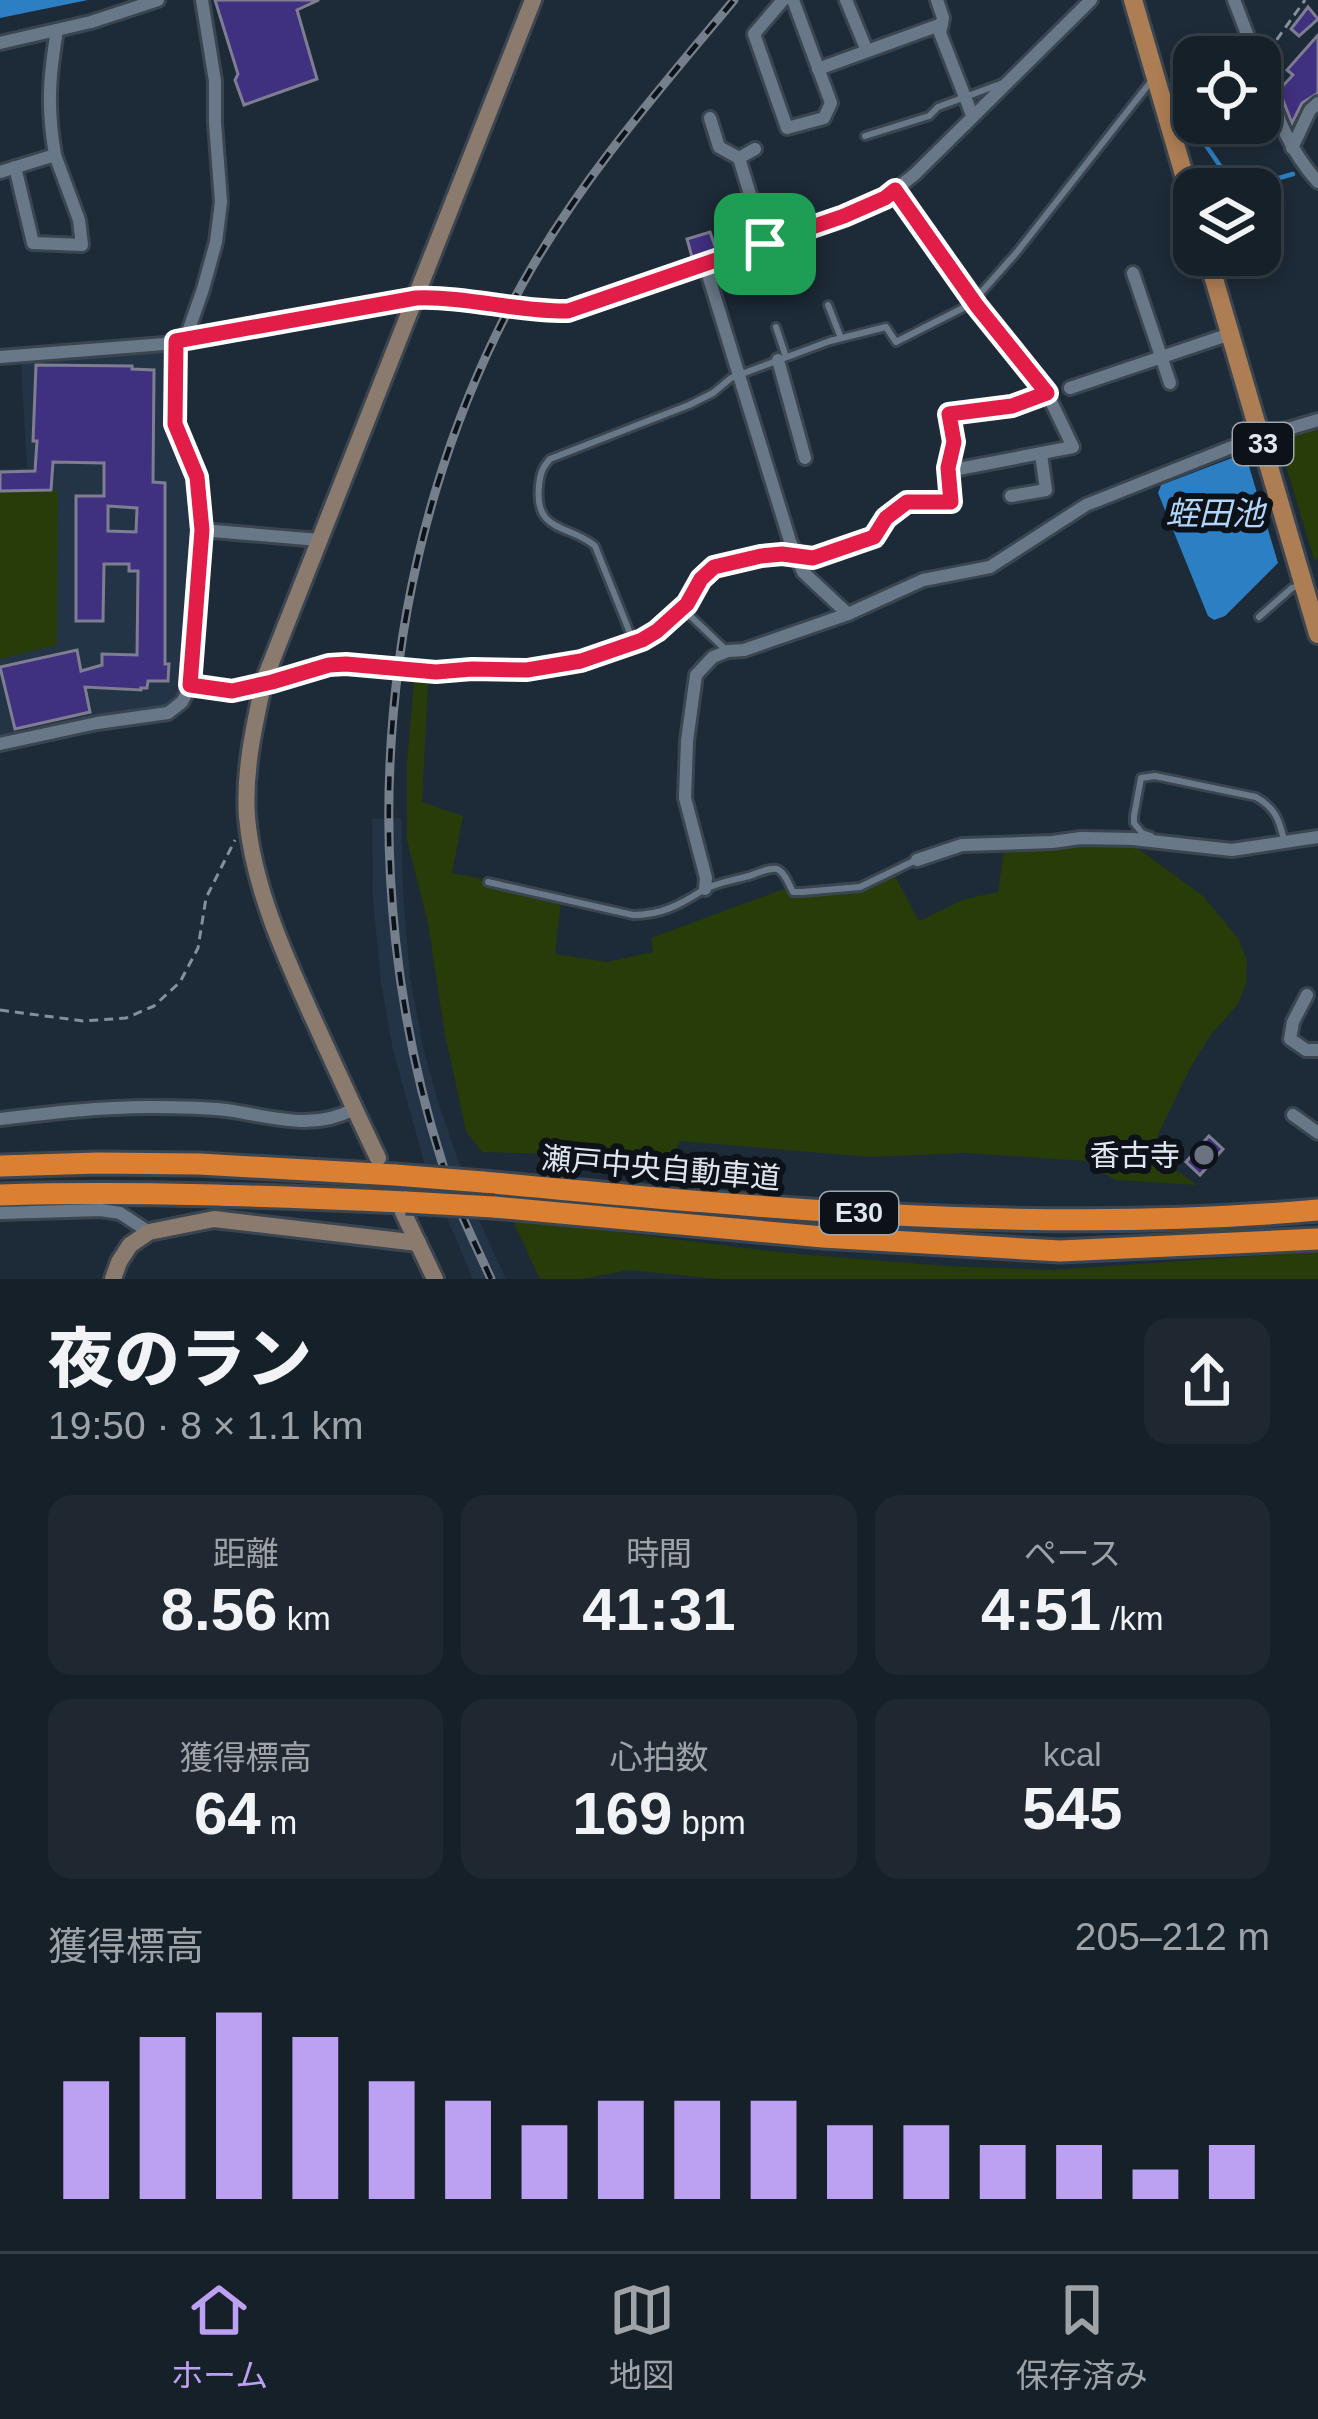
<!DOCTYPE html>
<html lang="ja">
<head>
<meta charset="utf-8">
<style>
	body { margin:0; font-family:Arial,"Noto Sans JP",sans-serif; background:#1f2831; color:#f1f3f6; height:100vh; display:flex; flex-direction:column; font-size:45px; white-space:nowrap }
	* { box-sizing:border-box; margin:0 }
	p { font-size:39px; color:#9ea3a8 }
	.icon { flex:none; width:66px; height:66px; fill:none; stroke:currentColor; stroke-width:2; stroke-linecap:round; stroke-linejoin:round }
	.map { position:relative; height:1279px; overflow:hidden }
	.details { display:flex; flex-direction:column; background:#162029; flex:1 }
	.details>* { flex:none }
	.controls { position:absolute; left:1173px; top:36px; display:grid; gap:24px }
	.controls a { display:grid; place-items:center; width:108px; height:108px; border-radius:24px; background:#162029; box-shadow:0 6px 18px #0003,0 0 0 3px #353e46; font-size:60px }
	.pin { position:absolute; display:grid; place-items:center; width:102px; height:102px; color:#fff; margin:-51px; border-radius:24px; box-shadow:0 6px 18px #0006 }
	.round { display:grid; place-items:center; flex:none; width:126px; height:126px; border-radius:24px; background:#1f2831 }
	.overview { display:flex; align-items:center; justify-content:space-between; height:204px; padding:0 48px }
	h1 { font-size:66px; font-weight:800; line-height:90px }
	.metrics { display:grid; grid-template-columns:repeat(3,1fr); gap:18px; height:204px; padding:12px 48px }
	.metrics div { display:grid; align-content:center; border-radius:24px; background:#1f2831; text-align:center }
	.metrics b { font-size:60px; font-weight:800 }
	.metrics small { font-size:33px; font-weight:400 }
	.metrics p { font-size:33px }
	.chart { height:336px; padding:24px 48px }
	.chart p { display:flex; justify-content:space-between }
	.chart svg { width:100%; height:216px; margin-top:12px; stroke:#bca0f2; stroke-width:6 }
	.tabs { display:flex; justify-content:space-around; align-items:center; height:168px; border-top:3px solid #353e46; background:#162029; font-size:33px; color:#9ea3a8 }
	.tabs a { display:grid; justify-items:center; gap:6px }
	.tabs .current { color:#bca0f2 }
	.map>svg:first-child { display:block }
</style>
</head>
<body>
<div class="map">
<svg width="1318" height="1279" viewBox="0 0 1318 1279">
	<rect width="100%" height="100%" fill="#1d2a37"/>
	<g fill="#233447">
		<polygon points="169,349 169,424 189,475 197,515 187,665 182,693 169,705 152,711 95,717 0,737 0,469 27,468 21,361"/>
		<polygon points="401,818 403,893 410,977 423,1047 438,1102 479,1220 506,1279 473,1279 426,1169 393,1050 381,982 373,899 372,819"/>
	</g>
	<g fill="#283c09">
		<polygon points="1318,426 1318,557 1315,562 1278,439"/>
		<polygon points="0,491 58,491 57,645 0,659"/>
		<polygon points="414,681 428,683 422,802 463,816 452,873 562,894 555,954 607,962 653,952 651,938 789,887 802,891 895,876 919,921 965,899 998,892 1004,849 1091,845 1136,847 1203,896 1238,938 1247,961 1246,984 1238,1004 1210,1036 1189,1070 1157,1137 1160,1159 1197,1185 1115,1180 1086,1161 965,1153 869,1157 680,1141 673,1157 482,1152 466,1131 445,1035 428,923 407,840 407,762"/>
		<polygon points="512,1219 786,1253 945,1266 1052,1270 1318,1252 1318,1279 718,1279 629,1270 582,1279 540,1279"/>
	</g>
	<g fill="#2b7fc2">
		<polygon points="0,0 88,0 0,18"/>
		<polygon points="1245,453 1278,563 1225,616 1214,620 1208,616 1158,493 1161,485"/>
	</g>
	<g fill="none" stroke-linecap="round" stroke-linejoin="round">
		<g stroke="#2b7fc2" stroke-width="4.5">
			<polyline points="1200,127 1205,144 1236,189"/>
			<polyline points="1255,189 1269,181 1293,174"/>
		</g>
	</g>
	<g fill="#403080" stroke="#7e7d91" stroke-width="3" fill-rule="evenodd">
		<polygon points="215,0 319,0 297,10 317,79 244,105 235,80 238,74"/>
		<polygon points="1308,7 1318,19 1299,36 1291,29"/>
		<polygon points="1318,35 1318,93 1302,103 1292,123 1279,90 1293,75 1287,70"/>
		<polygon points="710,232 716,249 692,257 687,239"/>
		<path d="M36 365 132 366V369L154 370 153 482 165 483V664H169L168 681H148L147 688H141V690L85 687 90 712 15 729 0 667 77 650 81 671 102 665V654L137 655 138 571H129V564H104L103 621H76V496H104V463L53 462 51 490 0 491V472L35 471 37 441H33ZM108 506 137 508 136 532 108 531Z"/>
		<polygon points="1209,1136 1223,1149 1200,1175 1186,1162"/>
	</g>
	<g fill="none" stroke-linecap="round" stroke-linejoin="round">
		<defs>
			<g id="lane">
				<polyline points="865,136 929,116 938,107 1003,83"/>
				<polyline points="828,305 841,338"/>
				<polyline points="776,327 786,357"/>
				<polyline points="682,608 725,649"/>
				<polyline points="1259,617 1292,588 1300,585"/>
				<path d="M634 643 595 546C570 524 534 534 539 486 540 474 542 468 550 459L689 405 713 393 731 378 830 341 886 327 896 342 971 304 1017 252 1152 80"/>
				<polyline points="193,685 232,691 272,683 329,665 374,665 436,672 472,669 527,670 581,661 642,640 657,631 687,604 702,579 714,567 761,556 782,554 813,558 874,537 886,518 896,508 907,503 951,502 948,468 954,442 949,414 1012,406 1047,393 976,304"/>
				<path d="M1151 836 1142 833 1134 823V816L1141 778 1155 776 1256 797C1275 808 1279 819 1284 840"/>
				<path d="M488 882 633 915C661 915 680 905 703 890 716 883 734 880 749 876 756 874 769 867 777 869 785 872 789 885 793 892H802L860 887 914 861"/>
			</g>
			<g id="street">
				<polyline points="783,0 754,34 787,128 824,118 831,103 793,0"/>
				<polyline points="846,0 867,51"/>
				<polyline points="937,0 943,18 940,33 972,115"/>
				<polyline points="1234,0 1256,57"/>
				<polyline points="0,43 91,22 158,0"/>
				<path d="M1260 68C1275 110 1287 148 1318 182"/>
				<polyline points="818,69 942,24"/>
				<polyline points="710,118 719,147 739,158"/>
				<polyline points="1292,148 1310,110 1318,103"/>
				<polyline points="755,149 739,158 765,244"/>
				<polyline points="15,167 33,243 82,245 79,220 55,155"/>
				<path d="M0 172 55 155C47 107 49 78 57 30"/>
				<polyline points="895,190 974,301"/>
				<polyline points="705,265 790,541 803,572 848,614"/>
				<polyline points="1133,273 1170,383"/>
				<polyline points="0,357 164,344 416,298 435,297 535,312 568,311 844,216 885,198 915,174 1091,0"/>
				<polyline points="778,360 805,458"/>
				<polyline points="1070,388 1230,334"/>
				<polyline points="948,471 1073,447 1047,393"/>
				<polyline points="1011,496 1046,490 1041,454"/>
				<polyline points="202,530 319,540"/>
				<polyline points="0,744 97,723 168,713 182,702 190,687 194,668 195,585 202,530 197,477 175,424 176,342 188,332 203,289 216,242 221,202 215,123 215,81 202,0"/>
				<polyline points="917,860 962,845 1052,842 1081,838 1133,839 1232,850 1318,837"/>
				<polyline points="705,889 706,878 685,798 687,741 696,675 713,657 728,651 744,650 848,614 923,580 990,567 1086,505 1247,441 1318,420"/>
				<polyline points="1307,995 1293,1022 1290,1039 1306,1050 1318,1050"/>
				<polyline points="1293,1115 1318,1133"/>
				<path d="M0 1119C50 1113 100 1107 150 1107 175 1107 201 1107 226 1110 271 1116 311 1132 354 1109"/>
				<polyline points="0,1213 101,1210 120,1213 149,1232"/>
			</g>
			<g id="secondary">
				<polyline points="265,678 533,0"/>
				<path d="M262 690C253 731 244 774 247 817 253 886 284 954 312 1016 334 1064 355 1111 378 1158"/>
				<polyline points="403,1212 435,1279"/>
				<polyline points="113,1279 119,1262 130,1245 149,1232 214,1219 418,1243"/>
			</g>
			<g id="primary">
				<polyline points="1133,0 1194,209"/>
				<polyline points="1207,255 1318,634"/>
			</g>
			<g id="highway">
				<polyline points="0,1166 98,1163 199,1164 395,1175"/>
				<path d="M483 1182C760 1208 1039 1235 1318 1210"/>
				<path d="M0 1195C136 1191 270 1196 406 1202"/>
				<polyline points="494,1207 823,1237 1060,1251 1318,1239"/>
			</g>
		</defs>
		<use href="#lane" stroke="#3b4550" stroke-width="12"/>
		<use href="#street" stroke="#3b4550" stroke-width="18"/>
		<use href="#secondary" stroke="#3b4550" stroke-width="22"/>
		<use href="#primary" stroke="#3b4550" stroke-width="24"/>
		<use href="#highway" stroke="#3b4550" stroke-width="27"/>
		<g stroke="#86909b" stroke-width="3" stroke-dasharray="9 6" stroke-linecap="butt">
			<polyline points="1268,52 1305,0"/>
			<polyline points="1191,142 1203,123"/>
			<polyline points="0,1010 83,1021 126,1018 154,1006 180,982 198,948 206,898 235,840"/>
		</g>
		<use href="#lane" stroke="#697888" stroke-width="6"/>
		<use href="#street" stroke="#697888" stroke-width="12"/>
		<use href="#secondary" stroke="#8b7a6e" stroke-width="16"/>
		<use href="#primary" stroke="#ad7d54" stroke-width="18"/>
		<use href="#highway" stroke="#db8032" stroke-width="21"/>
		<defs>
			<path id="rail" d="M491 1279C474 1241 454 1202 442 1162 351 876 376 546 523 283 581 179 658 91 734 0"/>
		</defs>
		<use href="#rail" stroke="#76808c" stroke-width="9"/>
		<use href="#rail" stroke="#0c1218" stroke-width="4.5" stroke-dasharray="14" stroke-linecap="butt"/>
		<defs>
			<polyline id="secondary-bridge" points="262,690 265,678"/>
			<g id="highway-bridge">
				<polyline points="395,1175 483,1182"/>
				<polyline points="406,1202 494,1207"/>
			</g>
		</defs>
		<use href="#secondary-bridge" stroke="#3b4550" stroke-width="22" stroke-linecap="butt"/>
		<use href="#highway-bridge" stroke="#3b4550" stroke-width="27" stroke-linecap="butt"/>
		<use href="#secondary-bridge" stroke="#8b7a6e" stroke-width="16"/>
		<use href="#highway-bridge" stroke="#db8032" stroke-width="21"/>
	</g>
	<g fill="none" stroke-linecap="round" stroke-linejoin="round">
		<defs>
			<path id="route" d="M895 190 977 306 1047 393 1012 406 949 414 954 442 948 468 951 502H907L886 518 874 537 813 558 782 554 761 556 714 567 701 579 687 604 657 631 642 640 581 661 527 670 472 669 436 672 346 664 329 665 272 682 232 691 190 685 202 530 197 477 175 424 176 341 416 298C467 296 517 312 568 311L844 216 885 198Z"/>
		</defs>
		<use href="#route" stroke="#fff" stroke-width="24"/>
		<use href="#route" stroke="#e11d48" stroke-width="15"/>
	</g>
	<circle fill="#6b7280" stroke="#0c1218" stroke-width="4.5" cx="1204" cy="1155" r="12"/>
	<g text-anchor="middle" dominant-baseline="central" stroke-width="12" stroke-linejoin="round" paint-order="stroke">
		<g fill="#0c1218" stroke="#9fa6af" stroke-width="3">
			<rect x="1233" y="423" width="60" height="42" rx="9"/>
			<rect x="820" y="1192" width="78" height="42" rx="9"/>
		</g>
		<g font-size="27" font-weight="bold" fill="#dee6f0">
			<text x="1263" y="444">33</text>
			<text x="859" y="1213">E30</text>
		</g>
		<g font-size="30" fill="#dee6f0" stroke="#0c1218" text-anchor="end">
			<text x="1180" y="1155">香古寺</text>
		</g>
		<g font-size="30" fill="#dee6f0" stroke="#0c1218">
			<text transform="translate(661 1168) rotate(5)">瀬戸中央自動車道</text>
		</g>
		<g font-size="33" font-style="italic" fill="#b1d6fa" stroke="#0c1218">
			<text x="1215" y="513">蛭田池</text>
		</g>
	</g>
</svg>
<div class="controls">
<a><svg class="icon" aria-label="locate" viewBox="0 0 24 24"><circle cx="12" cy="12" r="6"/><path d="M12 2v4M12 18v4M2 12h4M18 12h4"/></svg></a>
<a><svg class="icon" aria-label="layers" viewBox="0 0 24 24"><path d="M12 4l9 5-9 5-9-5zM3 14l9 5 9-5"/></svg></a>
</div>
<div class="pin" style="left:765px;top:244px;background:#1e9e55"><svg class="icon" aria-label="arrive" viewBox="0 0 24 24"><path d="M6 21V4h12l-3 4 3 4H6"/></svg></div>
</div>
<section class="details">
<div class="overview"><div><h1>夜のラン</h1><p>19:50 · 8 × 1.1 km</p></div><a class="round"><svg class="icon" aria-label="share" viewBox="0 0 24 24"><path d="M12 15V3M7 8l5-5 5 5M5 13v7h14v-7"/></svg></a></div>
<div class="metrics">
<div><p>距離</p><b>8.56<small> km</small></b></div>
<div><p>時間</p><b>41:31</b></div>
<div><p>ペース</p><b>4:51<small> /km</small></b></div>
</div>
<div class="metrics">
<div><p>獲得標高</p><b>64<small> m</small></b></div>
<div><p>心拍数</p><b>169<small> bpm</small></b></div>
<div><p>kcal</p><b>545</b></div>
</div>
<div class="chart"><p><span>獲得標高</span>205–212 m</p>
<svg viewBox="0 0 160 44" preserveAspectRatio="none"><path d="M5 44V20M15 44V11M25 44V6M35 44V11M45 44V20M55 44V24M65 44V29M75 44V24M85 44V24M95 44V24M105 44V29M115 44V29M125 44V33M135 44V33M145 44V38M155 44V33"/></svg>
</div>
</section>
<nav class="tabs">
<a class="current"><svg class="icon" aria-label="home" viewBox="0 0 24 24"><path d="M3 11l9-7 9 7M6 9v11h12V9"/></svg>ホーム</a>
<a><svg class="icon" aria-label="map" viewBox="0 0 24 24"><path d="M3 6l6-2 6 2 6-2v14l-6 2-6-2-6 2zM9 4v14M15 6v14"/></svg>地図</a>
<a><svg class="icon" aria-label="saved" viewBox="0 0 24 24"><path d="M7 4h10v16l-5-4-5 4z"/></svg>保存済み</a>
</nav>
</body>
</html>
